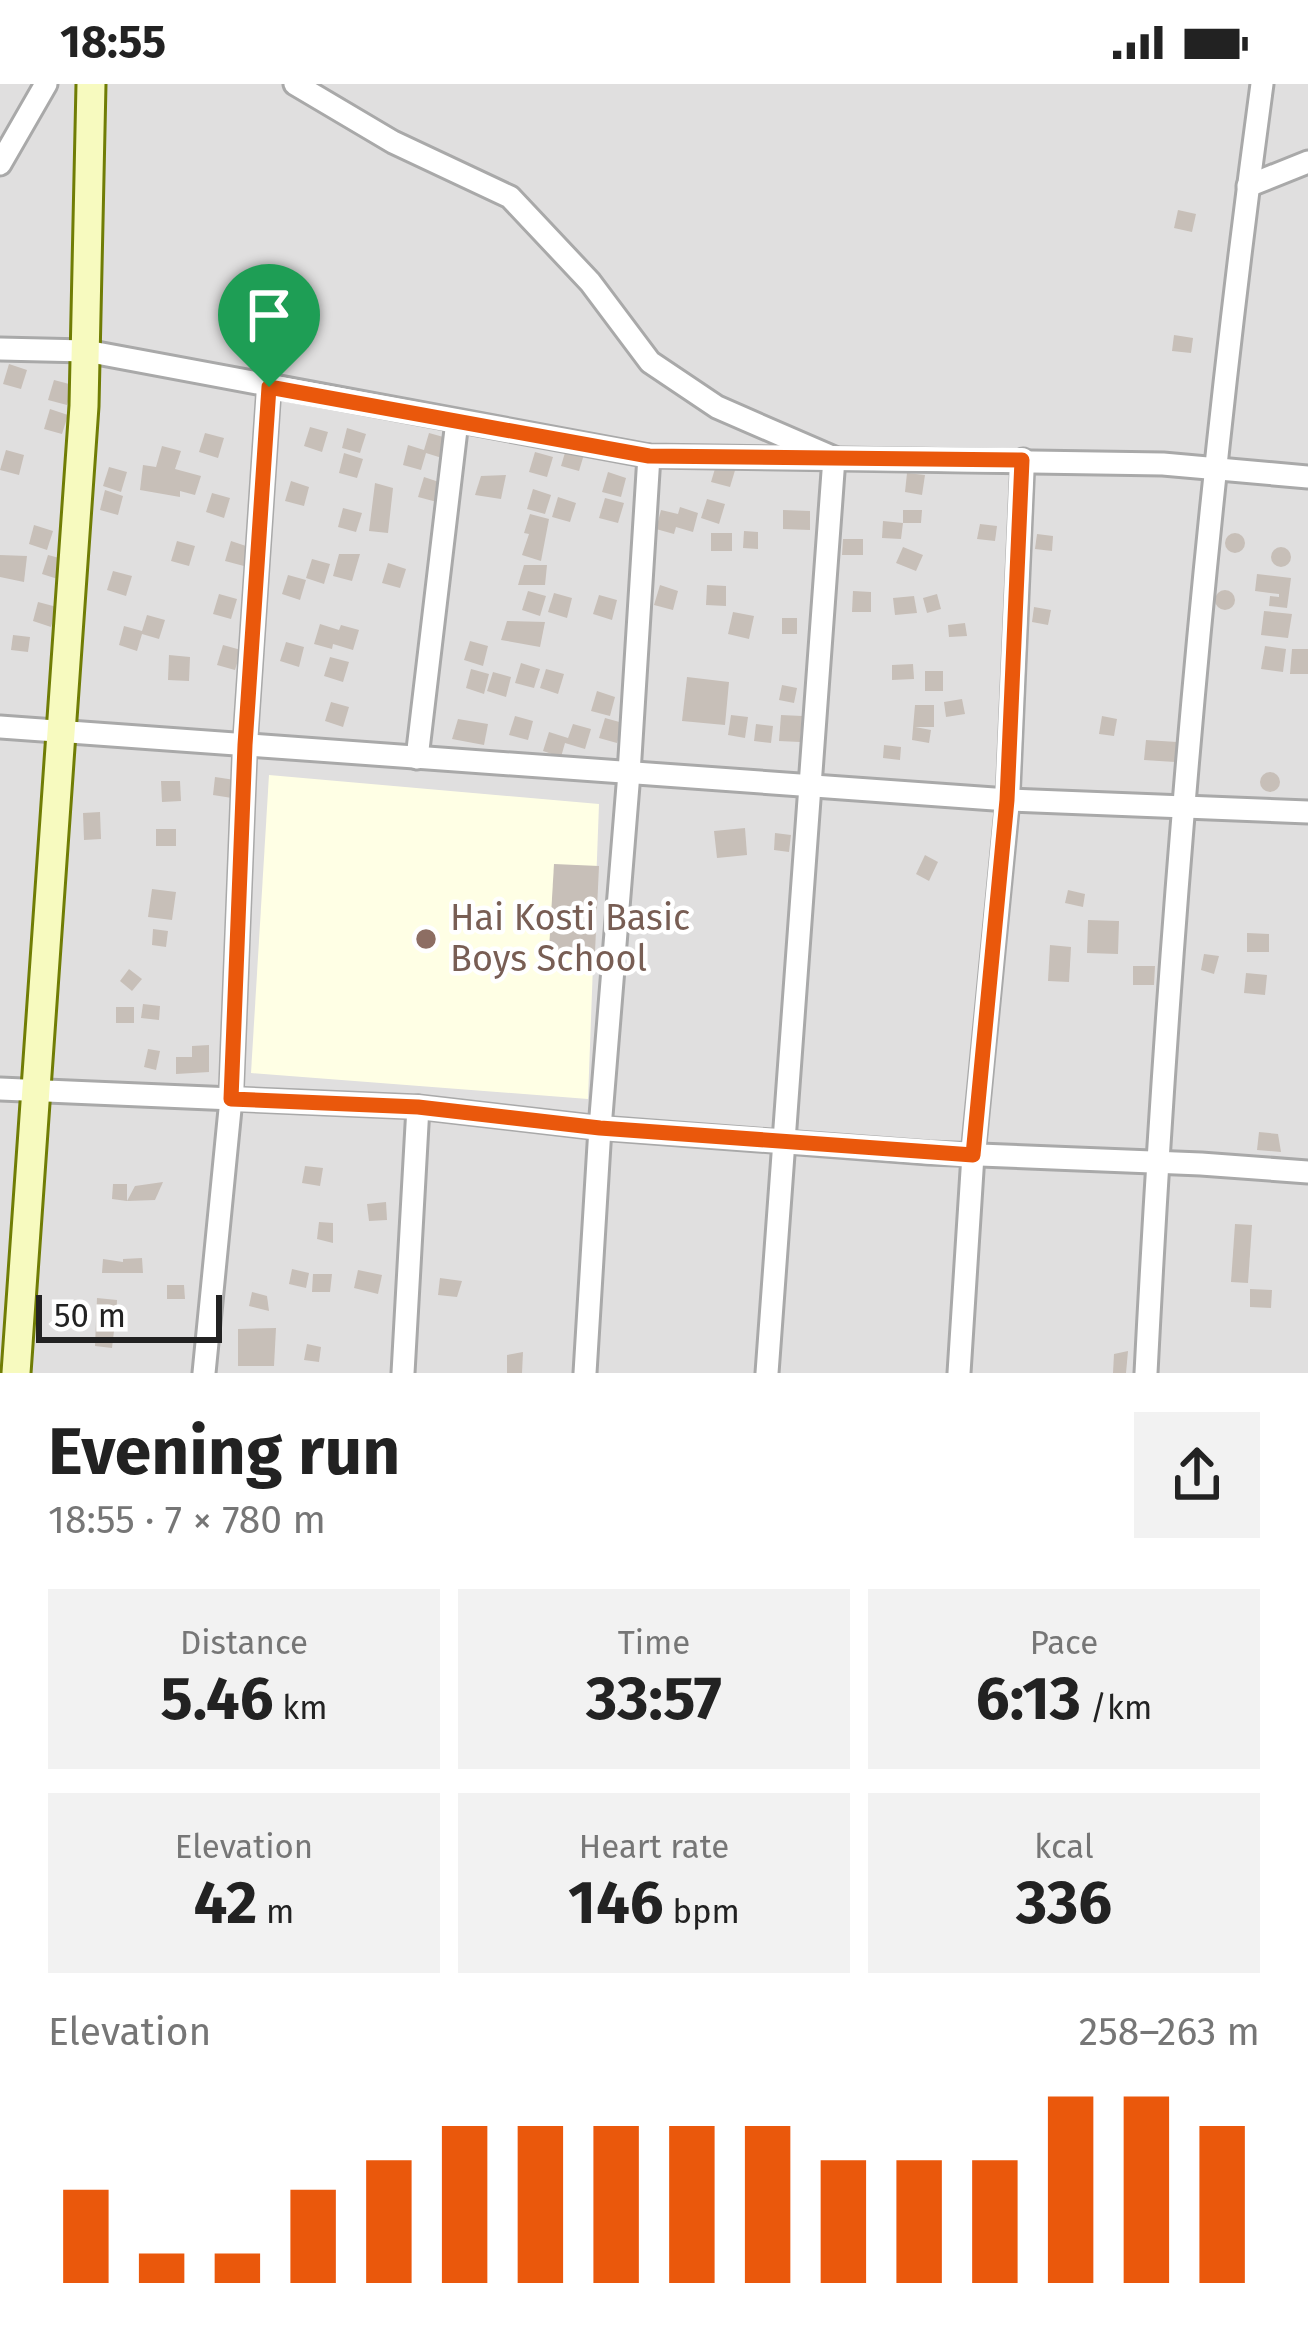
<!DOCTYPE html>
<html lang="en">
<head>
<meta charset="utf-8">
<style>
	body { margin:0; font-family:"Fira Sans",sans-serif; background:#f2f2f2; color:#222; height:100vh; display:flex; flex-direction:column; font-size:45px; white-space:nowrap }
	* { box-sizing:border-box; margin:0 }
	p { font-size:39px; color:#767676 }
	.icon { flex:none; width:66px; height:66px; fill:none; stroke:currentColor; stroke-width:2; stroke-linecap:round; stroke-linejoin:round }
	.map { position:relative; height:1289px; overflow:hidden }
	.side { display:flex; flex-direction:column; background:#fff; flex:1 }
	.side>* { flex:none }
	.scale { position:absolute; left:36px; bottom:30px; width:186px; box-sizing:border-box; padding-left:12px; border:6px solid #222; border-top:0; font-size:33px; line-height:42px; white-space:nowrap; color:#222; -webkit-text-stroke:9px #fff; paint-order:stroke }
	.pin { position:absolute; display:grid; place-items:center; width:102px; height:102px; color:#fff; margin:-123px -51px; border-radius:50% 50% 50% 0; rotate:-45deg; box-shadow:0 0 12px #0007 }
	.pin .icon { rotate:45deg }
	.round { display:grid; place-items:center; flex:none; width:126px; height:126px; border-radius:0px; background:#f2f2f2 }
	.summary { display:flex; align-items:center; justify-content:space-between; height:204px; padding:0 48px }
	h1 { font-size:66px; font-weight:700; line-height:90px }
	.stats { display:grid; grid-template-columns:repeat(3,1fr); gap:18px; height:204px; padding:12px 48px }
	.stats div { display:grid; align-content:center; border-radius:0px; background:#f2f2f2; text-align:center }
	.stats b { font-size:60px; font-weight:700 }
	.stats small { font-size:33px; font-weight:400 }
	.stats p { font-size:33px }
	.chart { height:336px; padding:24px 48px }
	.chart p { display:flex; justify-content:space-between }
	.chart svg { width:100%; height:216px; margin-top:12px; stroke:#ea580c; stroke-width:6 }
	.status { display:flex; justify-content:space-between; align-items:center; height:84px; padding:0 60px; background:#fff; direction:ltr }
	.status svg { height:33px; fill:currentColor }
	.map>svg:first-child { display:block }
</style>
</head>
<body>
<div class="status"><b>18:55</b><svg viewBox="0 0 49 12"><path d="M0 12V9h3v3zM5 12V6h3v6zM10 12V3h3v9zM15 12V0h3v12zM26 1h20v11H26zM47 4h2v5h-2z"/></svg></div>
<div class="map">
<svg width="1308" height="1289" viewBox="0 0 1308 1289">
	<rect width="100%" height="100%" fill="#f2efe9"/>
	<rect fill="#e0dfdf" x="0" y="0" width="1308" height="1289"/>
	<polygon fill="#ffffe5" points="269,691 599,720 588,1015 251,989"/>
	<g fill="#c7bfb8">
		<polygon points="1178,126 1196,130 1192,148 1174,144"/>
		<polygon points="1174,251 1193,254 1191,269 1172,267"/>
		<polygon points="9,280 27,286 21,305 3,300"/>
		<polygon points="54,296 73,301 67,321 48,316"/>
		<polygon points="50,325 68,331 62,350 44,345"/>
		<polygon points="310,343 328,348 322,368 304,362"/>
		<polygon points="347,344 366,350 360,369 342,364"/>
		<polygon points="205,349 224,354 218,374 199,368"/>
		<polygon points="429,349 447,354 442,374 426,369 421,386 403,381 408,361 424,366"/>
		<polygon points="162,362 181,367 175,385 201,392 195,411 180,407 180,413 140,406 143,381 156,383"/>
		<polygon points="567,362 585,367 579,387 561,382"/>
		<polygon points="6,366 24,371 19,391 0,386"/>
		<polygon points="535,368 553,373 547,393 529,388"/>
		<polygon points="344,369 363,375 357,394 339,389"/>
		<polygon points="717,378 736,383 730,403 711,398"/>
		<polygon points="109,383 127,388 121,408 103,402"/>
		<polygon points="608,388 626,394 621,413 602,408"/>
		<polygon points="907,389 925,391 922,411 905,408"/>
		<polygon points="506,391 501,415 475,411 481,392"/>
		<polygon points="424,393 442,399 437,418 418,413"/>
		<polygon points="291,397 309,403 304,422 285,417"/>
		<polygon points="375,399 393,404 388,449 369,447"/>
		<polygon points="533,405 551,411 545,430 527,425"/>
		<polygon points="105,406 123,412 118,431 100,426"/>
		<polygon points="212,409 230,414 224,434 206,428"/>
		<polygon points="558,413 576,419 570,438 552,433"/>
		<polygon points="605,414 624,419 618,439 599,434"/>
		<polygon points="707,415 725,420 719,440 701,434"/>
		<polygon points="680,423 698,429 693,448 676,443 674,450 656,445 661,426 678,430"/>
		<polygon points="343,424 362,429 356,448 338,443"/>
		<polygon points="783,426 810,427 810,446 783,445"/>
		<polygon points="903,426 922,426 921,439 903,439"/>
		<polygon points="530,430 549,435 541,477 522,471 529,450 524,449"/>
		<polygon points="883,437 903,439 901,455 882,454"/>
		<polygon points="980,440 997,442 995,457 977,455"/>
		<polygon points="34,441 53,447 47,466 29,460"/>
		<polygon points="744,447 758,448 758,465 743,464"/>
		<rect x="711" y="449" width="21" height="18"/>
		<circle cx="1235" cy="459" r="10"/>
		<polygon points="1037,450 1053,452 1052,467 1035,465"/>
		<polygon points="843,455 863,455 863,471 842,471"/>
		<polygon points="177,457 195,462 189,482 171,477"/>
		<polygon points="231,457 249,463 244,482 225,477"/>
		<polygon points="903,463 923,471 916,487 896,479"/>
		<circle cx="1281" cy="473" r="10"/>
		<polygon points="339,470 360,470 352,497 333,492"/>
		<polygon points="0,471 27,472 24,498 0,493"/>
		<polygon points="48,471 67,476 61,496 42,490"/>
		<polygon points="312,475 330,480 324,500 306,494"/>
		<polygon points="388,479 406,485 400,504 382,499"/>
		<polygon points="524,481 547,481 545,501 518,501"/>
		<polygon points="113,487 132,492 126,512 107,506"/>
		<polygon points="1257,490 1291,494 1287,524 1269,522 1270,512 1279,513 1279,510 1255,507"/>
		<polygon points="288,491 306,496 300,516 282,510"/>
		<polygon points="660,501 678,507 673,526 654,521"/>
		<polygon points="707,501 726,502 726,522 706,521"/>
		<circle cx="1225" cy="516" r="10"/>
		<polygon points="528,507 546,512 540,532 522,526"/>
		<polygon points="853,507 871,508 871,528 852,528"/>
		<polygon points="554,509 572,514 567,534 548,528"/>
		<polygon points="219,510 237,515 231,535 213,530"/>
		<polygon points="937,510 941,525 927,529 923,514"/>
		<polygon points="599,511 617,516 612,536 593,530"/>
		<polygon points="914,512 917,529 895,531 893,514"/>
		<polygon points="38,518 57,523 51,543 33,537"/>
		<polygon points="1034,523 1051,526 1048,541 1032,538"/>
		<polygon points="1264,527 1292,530 1288,554 1261,551"/>
		<polygon points="733,528 754,532 749,555 728,550"/>
		<polygon points="147,531 165,536 159,555 142,550 137,567 119,561 124,542 142,547"/>
		<rect x="782" y="534" width="15" height="16"/>
		<polygon points="507,537 545,538 540,563 501,556"/>
		<polygon points="965,539 967,552 949,553 948,541"/>
		<polygon points="320,540 339,546 341,541 359,546 353,566 333,560 332,565 314,560"/>
		<polygon points="13,551 30,553 28,568 11,566"/>
		<polygon points="470,557 488,562 483,582 464,576"/>
		<polygon points="286,558 304,563 299,583 280,577"/>
		<polygon points="223,561 241,566 235,586 217,581"/>
		<polygon points="1265,562 1286,565 1283,588 1261,585"/>
		<polygon points="1292,565 1308,565 1308,590 1290,590"/>
		<polygon points="169,571 190,573 189,597 168,596"/>
		<polygon points="330,573 349,578 343,598 324,592"/>
		<polygon points="521,579 540,585 534,604 515,599"/>
		<polygon points="913,580 914,595 892,596 892,581"/>
		<polygon points="471,585 489,590 484,610 466,604"/>
		<polygon points="546,585 564,590 558,610 540,604"/>
		<rect x="925" y="587" width="18" height="20"/>
		<polygon points="493,588 511,593 506,613 487,607"/>
		<polygon points="687,593 729,598 725,641 682,637"/>
		<polygon points="782,601 797,604 794,619 779,616"/>
		<polygon points="597,607 615,613 610,632 591,627"/>
		<polygon points="962,615 965,630 946,633 944,618"/>
		<polygon points="331,618 349,623 343,643 325,637"/>
		<polygon points="915,621 934,621 934,643 915,643 931,646 929,659 912,656"/>
		<polygon points="731,631 748,633 745,654 728,651"/>
		<polygon points="781,631 802,632 800,658 779,657"/>
		<polygon points="515,632 533,637 528,656 509,651"/>
		<polygon points="1102,632 1117,635 1114,652 1099,650"/>
		<polygon points="605,634 623,639 617,659 599,654"/>
		<polygon points="458,635 488,640 484,661 452,655"/>
		<polygon points="573,640 591,645 585,665 565,659 561,673 543,667 549,648 568,654"/>
		<polygon points="756,640 773,642 771,659 754,657"/>
		<polygon points="1146,656 1177,658 1175,678 1144,676"/>
		<polygon points="884,661 901,663 900,676 883,674"/>
		<circle cx="1270" cy="698" r="10"/>
		<polygon points="215,693 235,696 232,714 213,711"/>
		<polygon points="161,697 180,697 181,717 162,718"/>
		<polygon points="100,728 101,755 84,756 83,729"/>
		<polygon points="745,744 747,771 717,774 714,747"/>
		<rect x="156" y="745" width="20" height="17"/>
		<polygon points="775,749 791,751 789,768 774,766"/>
		<polygon points="925,771 938,778 929,797 916,790"/>
		<polygon points="554,780 599,782 595,868 549,866"/>
		<polygon points="152,805 176,808 172,836 148,833"/>
		<polygon points="1068,806 1085,810 1083,823 1065,819"/>
		<polygon points="1088,836 1119,837 1118,870 1087,869"/>
		<polygon points="153,845 168,847 166,863 152,861"/>
		<polygon points="1247,849 1269,850 1269,868 1247,868"/>
		<polygon points="1050,861 1071,863 1069,898 1048,897"/>
		<polygon points="1204,870 1219,872 1214,890 1201,886"/>
		<polygon points="1133,882 1155,882 1154,901 1133,901"/>
		<polygon points="129,885 142,895 132,907 120,897"/>
		<polygon points="1246,889 1267,891 1265,911 1244,909"/>
		<polygon points="143,920 160,922 159,936 141,934"/>
		<rect x="116" y="923" width="18" height="16"/>
		<polygon points="209,961 209,988 176,990 176,973 192,973 192,962"/>
		<polygon points="148,965 160,967 156,986 144,983"/>
		<polygon points="1259,1048 1278,1050 1281,1068 1257,1066"/>
		<polygon points="305,1082 323,1084 320,1102 302,1099"/>
		<polygon points="163,1098 155,1116 127,1117 135,1102"/>
		<polygon points="113,1100 127,1100 127,1117 112,1115"/>
		<polygon points="386,1118 387,1136 369,1137 367,1120"/>
		<polygon points="319,1138 333,1139 333,1159 317,1155"/>
		<polygon points="1235,1140 1252,1141 1248,1199 1231,1198"/>
		<polygon points="142,1174 143,1189 102,1189 103,1175 123,1178 123,1175"/>
		<polygon points="292,1185 309,1189 306,1204 289,1200"/>
		<polygon points="358,1186 382,1191 378,1210 354,1204"/>
		<polygon points="313,1190 332,1190 330,1208 312,1208"/>
		<polygon points="440,1194 462,1197 457,1213 438,1211"/>
		<polygon points="167,1201 184,1201 185,1215 167,1215"/>
		<polygon points="1250,1205 1272,1206 1271,1224 1250,1223"/>
		<polygon points="252,1208 267,1212 269,1227 249,1222"/>
		<polygon points="97,1214 117,1216 116,1247 114,1247 112,1264 95,1262"/>
		<polygon points="276,1244 274,1282 238,1282 238,1245"/>
		<polygon points="307,1260 321,1263 319,1278 304,1276"/>
		<polygon points="1128,1267 1126,1289 1113,1289 1114,1270"/>
		<polygon points="523,1268 522,1289 507,1289 507,1271"/>
	</g>
	<g fill="none" stroke-linecap="round" stroke-linejoin="round">
		<defs>
			<g id="minor">
				<polyline points="295,0 393,58 510,113 590,198 650,278 717,323 834,374 767,1289"/>
				<polyline points="0,80 46,0"/>
				<polyline points="1248,102 1308,78"/>
				<polyline points="0,265 86,267 649,372 1163,380 1308,393"/>
				<polyline points="0,643 1008,716 1308,728"/>
				<polyline points="417,674 457,337"/>
				<polyline points="0,1005 418,1023 600,1044 929,1069 1201,1080 1308,1088"/>
				<polyline points="204,1289 231,1015 245,661 269,303"/>
				<polyline points="403,1289 418,1023"/>
				<polyline points="585,1289 600,1044 629,689 649,372"/>
				<polyline points="959,1289 973,1071 1008,716 1023,376"/>
				<path d="M1146 1289C1168 858 1204 427 1262 0"/>
			</g>
			<polyline id="secondary" points="16,1289 84,322 91,0"/>
		</defs>
		<use href="#minor" stroke="#a9a9a9" stroke-width="27"/>
		<use href="#secondary" stroke="#707d05" stroke-width="33"/>
		<use href="#minor" stroke="#fff" stroke-width="21"/>
		<use href="#secondary" stroke="#f7fabf" stroke-width="27"/>
	</g>
	<g fill="none" stroke-linecap="round" stroke-linejoin="round">
		<defs>
			<polygon id="route" points="269,303 649,372 1022,376 1007,716 973,1071 600,1044 418,1023 231,1015 245,661"/>
		</defs>
		<use href="#route" stroke="#fff" stroke-width="24"/>
		<use href="#route" stroke="#ea580c" stroke-width="15"/>
	</g>
	<circle fill="#8d6e63" stroke="#fff" stroke-width="4.5" cx="426" cy="855" r="12"/>
	<g text-anchor="middle" dominant-baseline="central" stroke-width="9" stroke-linejoin="round" paint-order="stroke">
		<g font-size="36" fill="#785e54" stroke="#fff" text-anchor="start">
			<text x="450" y="834">Hai Kosti Basic<tspan x="450" dy="41">Boys School</tspan></text>
		</g>
	</g>
</svg>
<div class="scale">50 m</div>
<div class="pin" style="left:269px;top:303px;background:#1e9e55"><svg class="icon" aria-label="arrive" viewBox="0 0 24 24"><path d="M6 21V4h12l-3 4 3 4H6"/></svg></div>
</div>
<section class="side">
<div class="summary"><div><h1>Evening run</h1><p>18:55 · 7 × 780 m</p></div><a class="round"><svg class="icon" aria-label="share" viewBox="0 0 24 24"><path d="M12 15V3M7 8l5-5 5 5M5 13v7h14v-7"/></svg></a></div>
<div class="stats">
<div><p>Distance</p><b>5.46<small> km</small></b></div>
<div><p>Time</p><b>33:57</b></div>
<div><p>Pace</p><b>6:13<small> /km</small></b></div>
</div>
<div class="stats">
<div><p>Elevation</p><b>42<small> m</small></b></div>
<div><p>Heart rate</p><b>146<small> bpm</small></b></div>
<div><p>kcal</p><b>336</b></div>
</div>
<div class="chart"><p><span>Elevation</span>258–263 m</p>
<svg viewBox="0 0 160 44" preserveAspectRatio="none"><path d="M5 44V25M15 44V38M25 44V38M35 44V25M45 44V19M55 44V12M65 44V12M75 44V12M85 44V12M95 44V12M105 44V19M115 44V19M125 44V19M135 44V6M145 44V6M155 44V12"/></svg>
</div>
</section>
</body>
</html>
